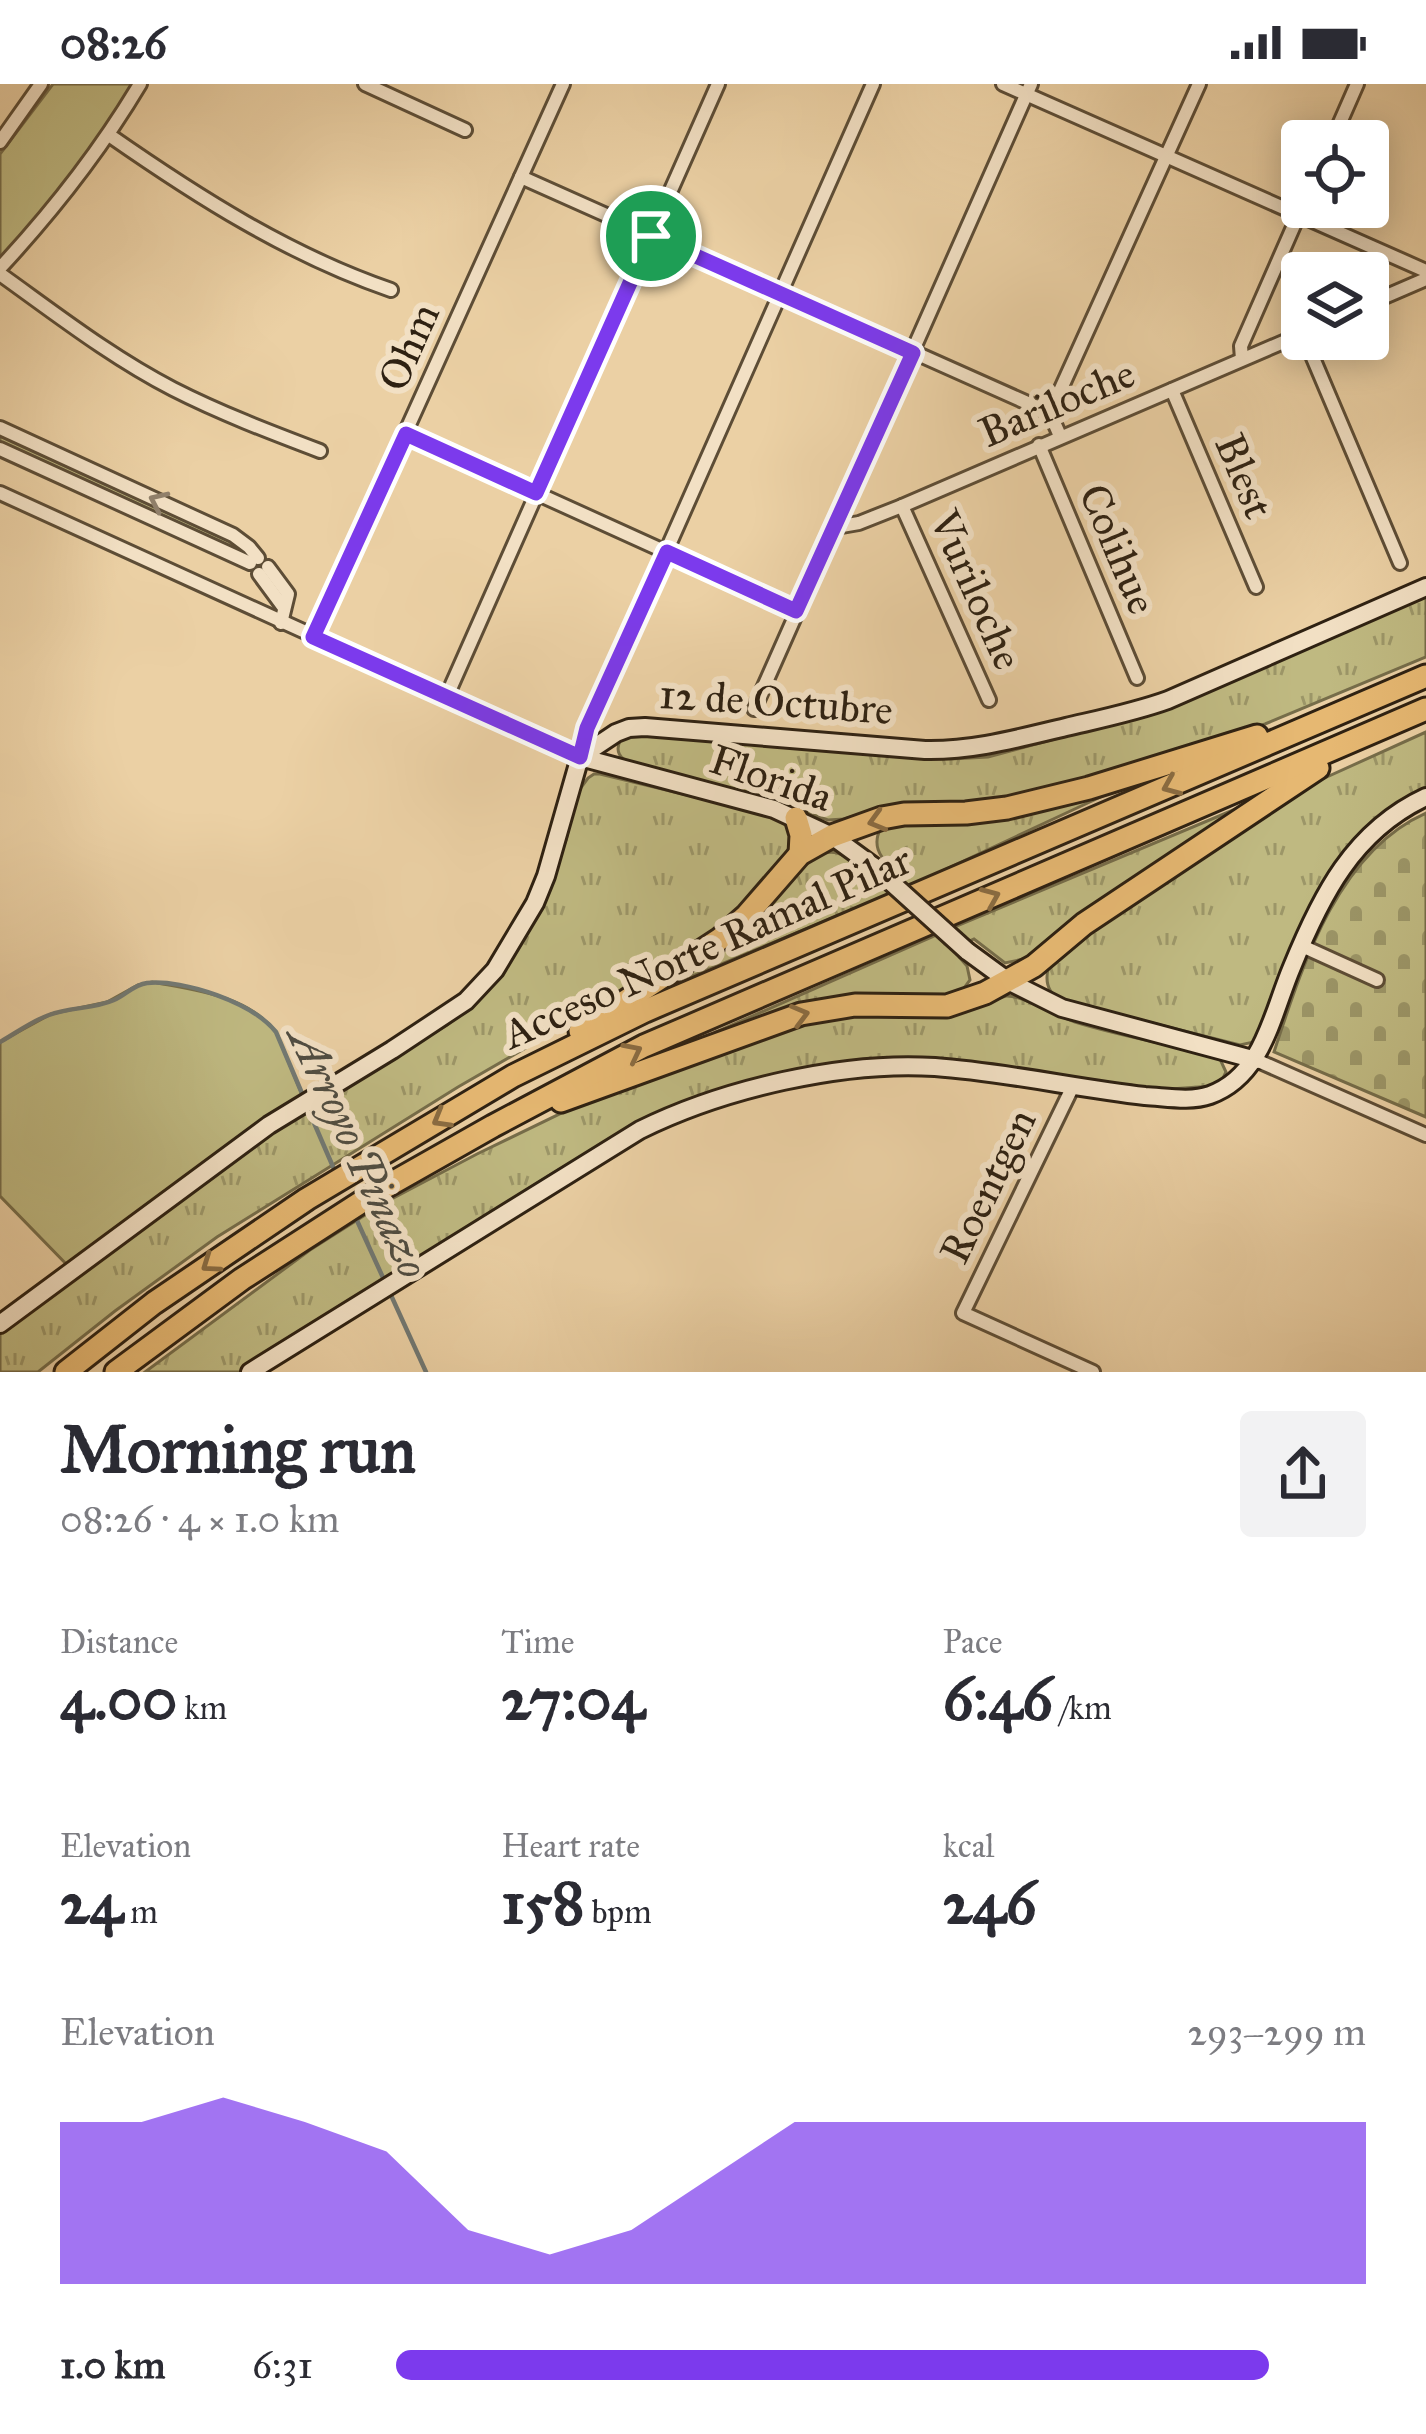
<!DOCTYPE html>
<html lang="en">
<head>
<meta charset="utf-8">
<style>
	body { margin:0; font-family:"IM FELL Great Primer",serif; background:#f2f2f3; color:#2b2b33; height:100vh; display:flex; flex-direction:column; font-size:45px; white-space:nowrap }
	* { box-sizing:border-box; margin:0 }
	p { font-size:39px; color:#7c7c81 }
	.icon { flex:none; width:66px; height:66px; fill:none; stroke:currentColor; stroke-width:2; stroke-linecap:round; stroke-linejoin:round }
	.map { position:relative; height:1288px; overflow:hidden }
	.details { display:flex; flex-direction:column; background:#fff; flex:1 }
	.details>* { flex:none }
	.controls { position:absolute; left:1281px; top:36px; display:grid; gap:24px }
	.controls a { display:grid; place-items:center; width:108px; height:108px; border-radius:12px; background:#fff; box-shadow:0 6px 30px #0003; font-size:60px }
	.pin { position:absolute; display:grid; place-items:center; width:102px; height:102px; color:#fff; margin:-51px; border:6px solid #fff; border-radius:50%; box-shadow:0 3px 12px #0007 }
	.round { display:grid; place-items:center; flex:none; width:126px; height:126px; border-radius:12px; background:#f2f2f3 }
	.headline { display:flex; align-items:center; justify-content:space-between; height:204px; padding:0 60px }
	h1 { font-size:66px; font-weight:700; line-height:90px }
	.metrics { display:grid; grid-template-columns:repeat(3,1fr); gap:18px; height:204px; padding:12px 60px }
	.metrics div { display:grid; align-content:center }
	.metrics b { font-size:60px; font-weight:700 }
	.metrics small { font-size:33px; font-weight:400 }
	.metrics p { font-size:33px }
	.chart { height:336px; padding:24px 60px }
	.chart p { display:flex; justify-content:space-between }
	.chart svg { width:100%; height:216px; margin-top:12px; fill:#7c3aed; opacity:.7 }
	ul { padding:0 60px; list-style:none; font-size:39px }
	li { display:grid; grid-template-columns:192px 144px 1fr; align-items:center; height:90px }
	li i { height:30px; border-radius:15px; background:#7c3aed }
	.status { display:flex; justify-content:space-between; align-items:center; height:84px; padding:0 60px; background:#fff; direction:ltr }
	.status svg { height:33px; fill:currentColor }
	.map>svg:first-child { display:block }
</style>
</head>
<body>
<div class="status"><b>08:26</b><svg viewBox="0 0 49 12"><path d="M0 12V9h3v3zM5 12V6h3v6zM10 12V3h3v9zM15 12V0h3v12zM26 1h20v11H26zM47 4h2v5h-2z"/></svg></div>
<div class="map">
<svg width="1426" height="1288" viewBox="0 0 1426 1288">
	<defs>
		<pattern id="grass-tufts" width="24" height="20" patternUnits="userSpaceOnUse" patternTransform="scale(3)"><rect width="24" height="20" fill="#bfb981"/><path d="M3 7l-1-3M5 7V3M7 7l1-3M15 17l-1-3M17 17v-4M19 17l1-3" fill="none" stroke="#9c9668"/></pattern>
		<pattern id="cemetery-stones" width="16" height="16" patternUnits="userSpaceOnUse" patternTransform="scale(3)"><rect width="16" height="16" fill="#bfb981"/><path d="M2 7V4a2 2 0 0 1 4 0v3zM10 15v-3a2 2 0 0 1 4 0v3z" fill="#9c9668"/></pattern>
	</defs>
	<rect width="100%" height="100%" fill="#ebd0a4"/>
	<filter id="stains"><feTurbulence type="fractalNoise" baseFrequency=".00167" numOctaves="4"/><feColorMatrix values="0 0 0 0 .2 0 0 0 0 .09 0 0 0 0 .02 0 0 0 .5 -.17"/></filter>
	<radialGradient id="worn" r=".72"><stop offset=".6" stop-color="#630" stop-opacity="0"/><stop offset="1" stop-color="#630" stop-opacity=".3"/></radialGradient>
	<g fill="url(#grass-tufts)" stroke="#766d4a" stroke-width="3">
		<path d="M1426 508V573L1265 640 1179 671 988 719 888 722 844 735 828 736 745 708 630 679C620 674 615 668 620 657L635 650 951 675 988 673 1159 627Z"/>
		<path d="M1426 648V705C1407 716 1387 725 1371 739 1330 774 1301 841 1280 890 1271 912 1271 940 1254 958L1240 961 1061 916C1049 910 1045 899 1048 885L1093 841 1253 734 1318 697Z"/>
		<path d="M594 690H600L765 730C778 736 786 738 794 751L792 767 748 818 708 851 602 920 458 1003 217 1153 115 1227 38 1288H0V1250L274 1045 447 941 481 914 505 883 539 827 566 756 577 709 588 694Z"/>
		<path d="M1122 703 912 801 637 915 806 776C839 759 845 772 870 794L891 784C879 772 872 760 881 744Z"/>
		<polygon points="1250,719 1028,874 1005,879 974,855 952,865 967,882 970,896 962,907 950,912 719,951 716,948 957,842"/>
		<path d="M1006 912C1022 911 1057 932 1075 938 1120 952 1167 960 1212 971L1220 975 1226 988 1221 998 1213 1002 1156 1006 909 975 646 1034 550 1091 240 1288H145L310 1166 384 1119 477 1070 603 1009 789 941 856 928 954 929Z"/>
	</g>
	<path fill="url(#cemetery-stones)" stroke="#766d4a" stroke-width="3" d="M1426 729V1033L1274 968C1302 883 1337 768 1426 729Z"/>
	<g fill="#bfb981" stroke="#766d4a" stroke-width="3">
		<polygon points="53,0 135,0 67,101 0,177 0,70"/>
		<polygon points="0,350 236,456 238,462 232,464 0,359"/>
		<path d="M152 898C194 906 247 911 276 948L305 1018 73 1187 0 1112V958L51 930 107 918 138 901Z"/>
	</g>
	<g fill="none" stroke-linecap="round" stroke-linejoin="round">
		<g stroke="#727973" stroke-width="4.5">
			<path d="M0 958C16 949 32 937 49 931 70 923 94 925 114 916 126 911 133 901 147 899 184 895 253 919 276 948L304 1014"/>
			<polyline points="308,1025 337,1092"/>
			<polyline points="354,1130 426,1288"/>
		</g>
		<defs>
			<g id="street">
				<polyline points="365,0 465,46"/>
				<polyline points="1003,0 1426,187"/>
				<path d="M109 51C198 113 289 171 391 206"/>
				<polyline points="1332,57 1357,0"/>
				<polyline points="0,58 41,0"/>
				<polyline points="521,93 1050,329 1060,352"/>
				<path d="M0 184C53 127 100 67 140 0"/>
				<path d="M0 190C56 230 111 273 173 305 220 329 270 348 320 367"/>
				<polyline points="1368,220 1426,195"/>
				<polyline points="1305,255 1400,479"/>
				<polyline points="1242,275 1241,262 1302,123"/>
				<polyline points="1172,306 1256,503"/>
				<polyline points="1050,329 1199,0"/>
				<polyline points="0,344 233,451 249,463 258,474"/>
				<polyline points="406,350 796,527"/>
				<polyline points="1039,361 1137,594"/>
				<polyline points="0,365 250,479"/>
				<polyline points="0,409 580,673 588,644 873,0"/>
				<polyline points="902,422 989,616"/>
				<polyline points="836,443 859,439 902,422 1302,250"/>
				<polyline points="268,483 288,510 281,539"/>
				<polyline points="259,490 284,524"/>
				<polyline points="313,553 563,0"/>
				<polyline points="446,614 718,0"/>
				<polyline points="754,625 1031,0"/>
				<polyline points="1302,862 1377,896"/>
				<polyline points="1256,976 1426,1051"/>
				<polyline points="1072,1004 963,1229 1093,1288"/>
			</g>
			<g id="secondary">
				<polyline points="580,673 774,725 832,752 873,782"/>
				<polyline points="967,867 1008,897 1062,924 1256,976"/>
				<path d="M0 1240 269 1041 392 966 466 917 495 886 535 819 546 792 580 673 616 649 629 644 645 643 925 666C974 667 1019 654 1066 643 1100 635 1135 628 1168 616L1426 503"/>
				<path d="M250 1288 640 1046C723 1005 842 977 935 983 1005 988 1075 1004 1145 1012 1166 1013 1190 1018 1210 1011 1263 992 1272 930 1292 883 1321 812 1353 747 1426 713"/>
			</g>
			<g id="highway">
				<polyline points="796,734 801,751 800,770"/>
				<polyline points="580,947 720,855 747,831 800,770 832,752 882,734 904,730 966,729 1007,724 1089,704 1257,652"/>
				<polyline points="561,1017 801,930 855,921 947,922 985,909 1034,882 1084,840 1318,684"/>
				<polyline points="66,1288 154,1219 307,1115 513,992 645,927 1426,592"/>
				<polyline points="116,1288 242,1195 380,1106 493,1042 644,962 1426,625"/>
			</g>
		</defs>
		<use href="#street" stroke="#5d4d36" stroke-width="18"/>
		<use href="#secondary" stroke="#2e2112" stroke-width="22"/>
		<use href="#highway" stroke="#2e2112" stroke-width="27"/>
		<use href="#street" stroke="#f2e0c4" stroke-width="12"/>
		<use href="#secondary" stroke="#f2e0c4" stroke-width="16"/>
		<use href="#highway" stroke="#e6b872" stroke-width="21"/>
		<defs>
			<polyline id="secondary-bridge" points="873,782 967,867"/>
		</defs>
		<use href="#secondary-bridge" stroke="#2e2112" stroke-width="22" stroke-linecap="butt"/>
		<use href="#secondary-bridge" stroke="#f2e0c4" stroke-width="16"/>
	</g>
	<defs><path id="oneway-chevron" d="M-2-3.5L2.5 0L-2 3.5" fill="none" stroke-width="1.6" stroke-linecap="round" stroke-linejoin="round" transform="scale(3)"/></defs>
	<use stroke="#90806b" href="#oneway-chevron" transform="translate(158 417) rotate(-155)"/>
	<g stroke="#8a6c42">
		<use href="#oneway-chevron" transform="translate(1171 702) rotate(157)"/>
		<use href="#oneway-chevron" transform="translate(877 737) rotate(164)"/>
		<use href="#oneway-chevron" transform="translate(991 813) rotate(-23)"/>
		<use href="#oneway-chevron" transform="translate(800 931) rotate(-15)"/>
		<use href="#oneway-chevron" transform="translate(633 968) rotate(-27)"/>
		<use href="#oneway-chevron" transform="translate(441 1035) rotate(150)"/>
		<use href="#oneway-chevron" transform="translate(210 1180) rotate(145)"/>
	</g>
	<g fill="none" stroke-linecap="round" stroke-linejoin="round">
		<defs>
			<polygon id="route" points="651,152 913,269 796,527 667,468 587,644 580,673 313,553 406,350 536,409"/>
		</defs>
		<use href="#route" stroke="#fff" stroke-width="24"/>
		<use href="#route" stroke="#7c3aed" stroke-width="15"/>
	</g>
	<g text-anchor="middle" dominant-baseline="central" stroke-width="12" stroke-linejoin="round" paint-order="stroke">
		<g font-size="42" fill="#2e2112" stroke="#f2e0c4">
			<text transform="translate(409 263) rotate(-66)">Ohm</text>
			<text transform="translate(1057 319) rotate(-23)">Bariloche</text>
			<text transform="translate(1244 392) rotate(67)">Blest</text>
			<text transform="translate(1118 465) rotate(67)">Colihue</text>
			<text transform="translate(976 506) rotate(66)">Vuriloche</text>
			<text transform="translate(776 618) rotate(4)">12 de Octubre</text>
			<text transform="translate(771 694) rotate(19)">Florida</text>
			<text transform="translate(707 863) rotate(-24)">Acceso Norte Ramal Pilar</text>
			<text transform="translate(988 1102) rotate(-64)">Roentgen</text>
		</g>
		<g font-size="45" font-style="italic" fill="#504d42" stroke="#f2e0c4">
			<text transform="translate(359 1068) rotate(65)">Arroyo Pinazo</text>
		</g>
	</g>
	<rect width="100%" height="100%" filter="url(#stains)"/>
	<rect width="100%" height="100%" fill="url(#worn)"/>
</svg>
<div class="controls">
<a><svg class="icon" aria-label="locate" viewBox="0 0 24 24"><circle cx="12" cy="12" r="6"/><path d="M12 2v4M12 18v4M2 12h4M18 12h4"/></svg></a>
<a><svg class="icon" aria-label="layers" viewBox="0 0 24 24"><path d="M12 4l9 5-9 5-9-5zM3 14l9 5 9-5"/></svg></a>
</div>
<div class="pin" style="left:651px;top:152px;background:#1e9e55"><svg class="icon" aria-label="arrive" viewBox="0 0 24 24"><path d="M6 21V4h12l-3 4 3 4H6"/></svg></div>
</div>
<section class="details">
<div class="headline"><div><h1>Morning run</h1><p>08:26 · 4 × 1.0 km</p></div><a class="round"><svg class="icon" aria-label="share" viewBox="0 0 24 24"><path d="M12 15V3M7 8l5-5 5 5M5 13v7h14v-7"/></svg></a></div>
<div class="metrics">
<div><p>Distance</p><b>4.00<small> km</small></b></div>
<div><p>Time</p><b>27:04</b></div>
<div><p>Pace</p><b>6:46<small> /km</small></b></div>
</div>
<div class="metrics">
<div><p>Elevation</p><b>24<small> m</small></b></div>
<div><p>Heart rate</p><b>158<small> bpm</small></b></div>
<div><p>kcal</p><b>246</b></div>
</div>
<div class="chart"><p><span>Elevation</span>293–299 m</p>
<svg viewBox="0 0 160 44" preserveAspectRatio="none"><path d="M0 44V11L10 11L20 6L30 11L40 17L50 33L60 38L70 33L80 22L90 11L100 11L110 11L120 11L130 11L140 11L150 11L160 11V44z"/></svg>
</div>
<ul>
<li><b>1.0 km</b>6:31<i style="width:90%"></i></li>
</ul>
</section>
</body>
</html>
